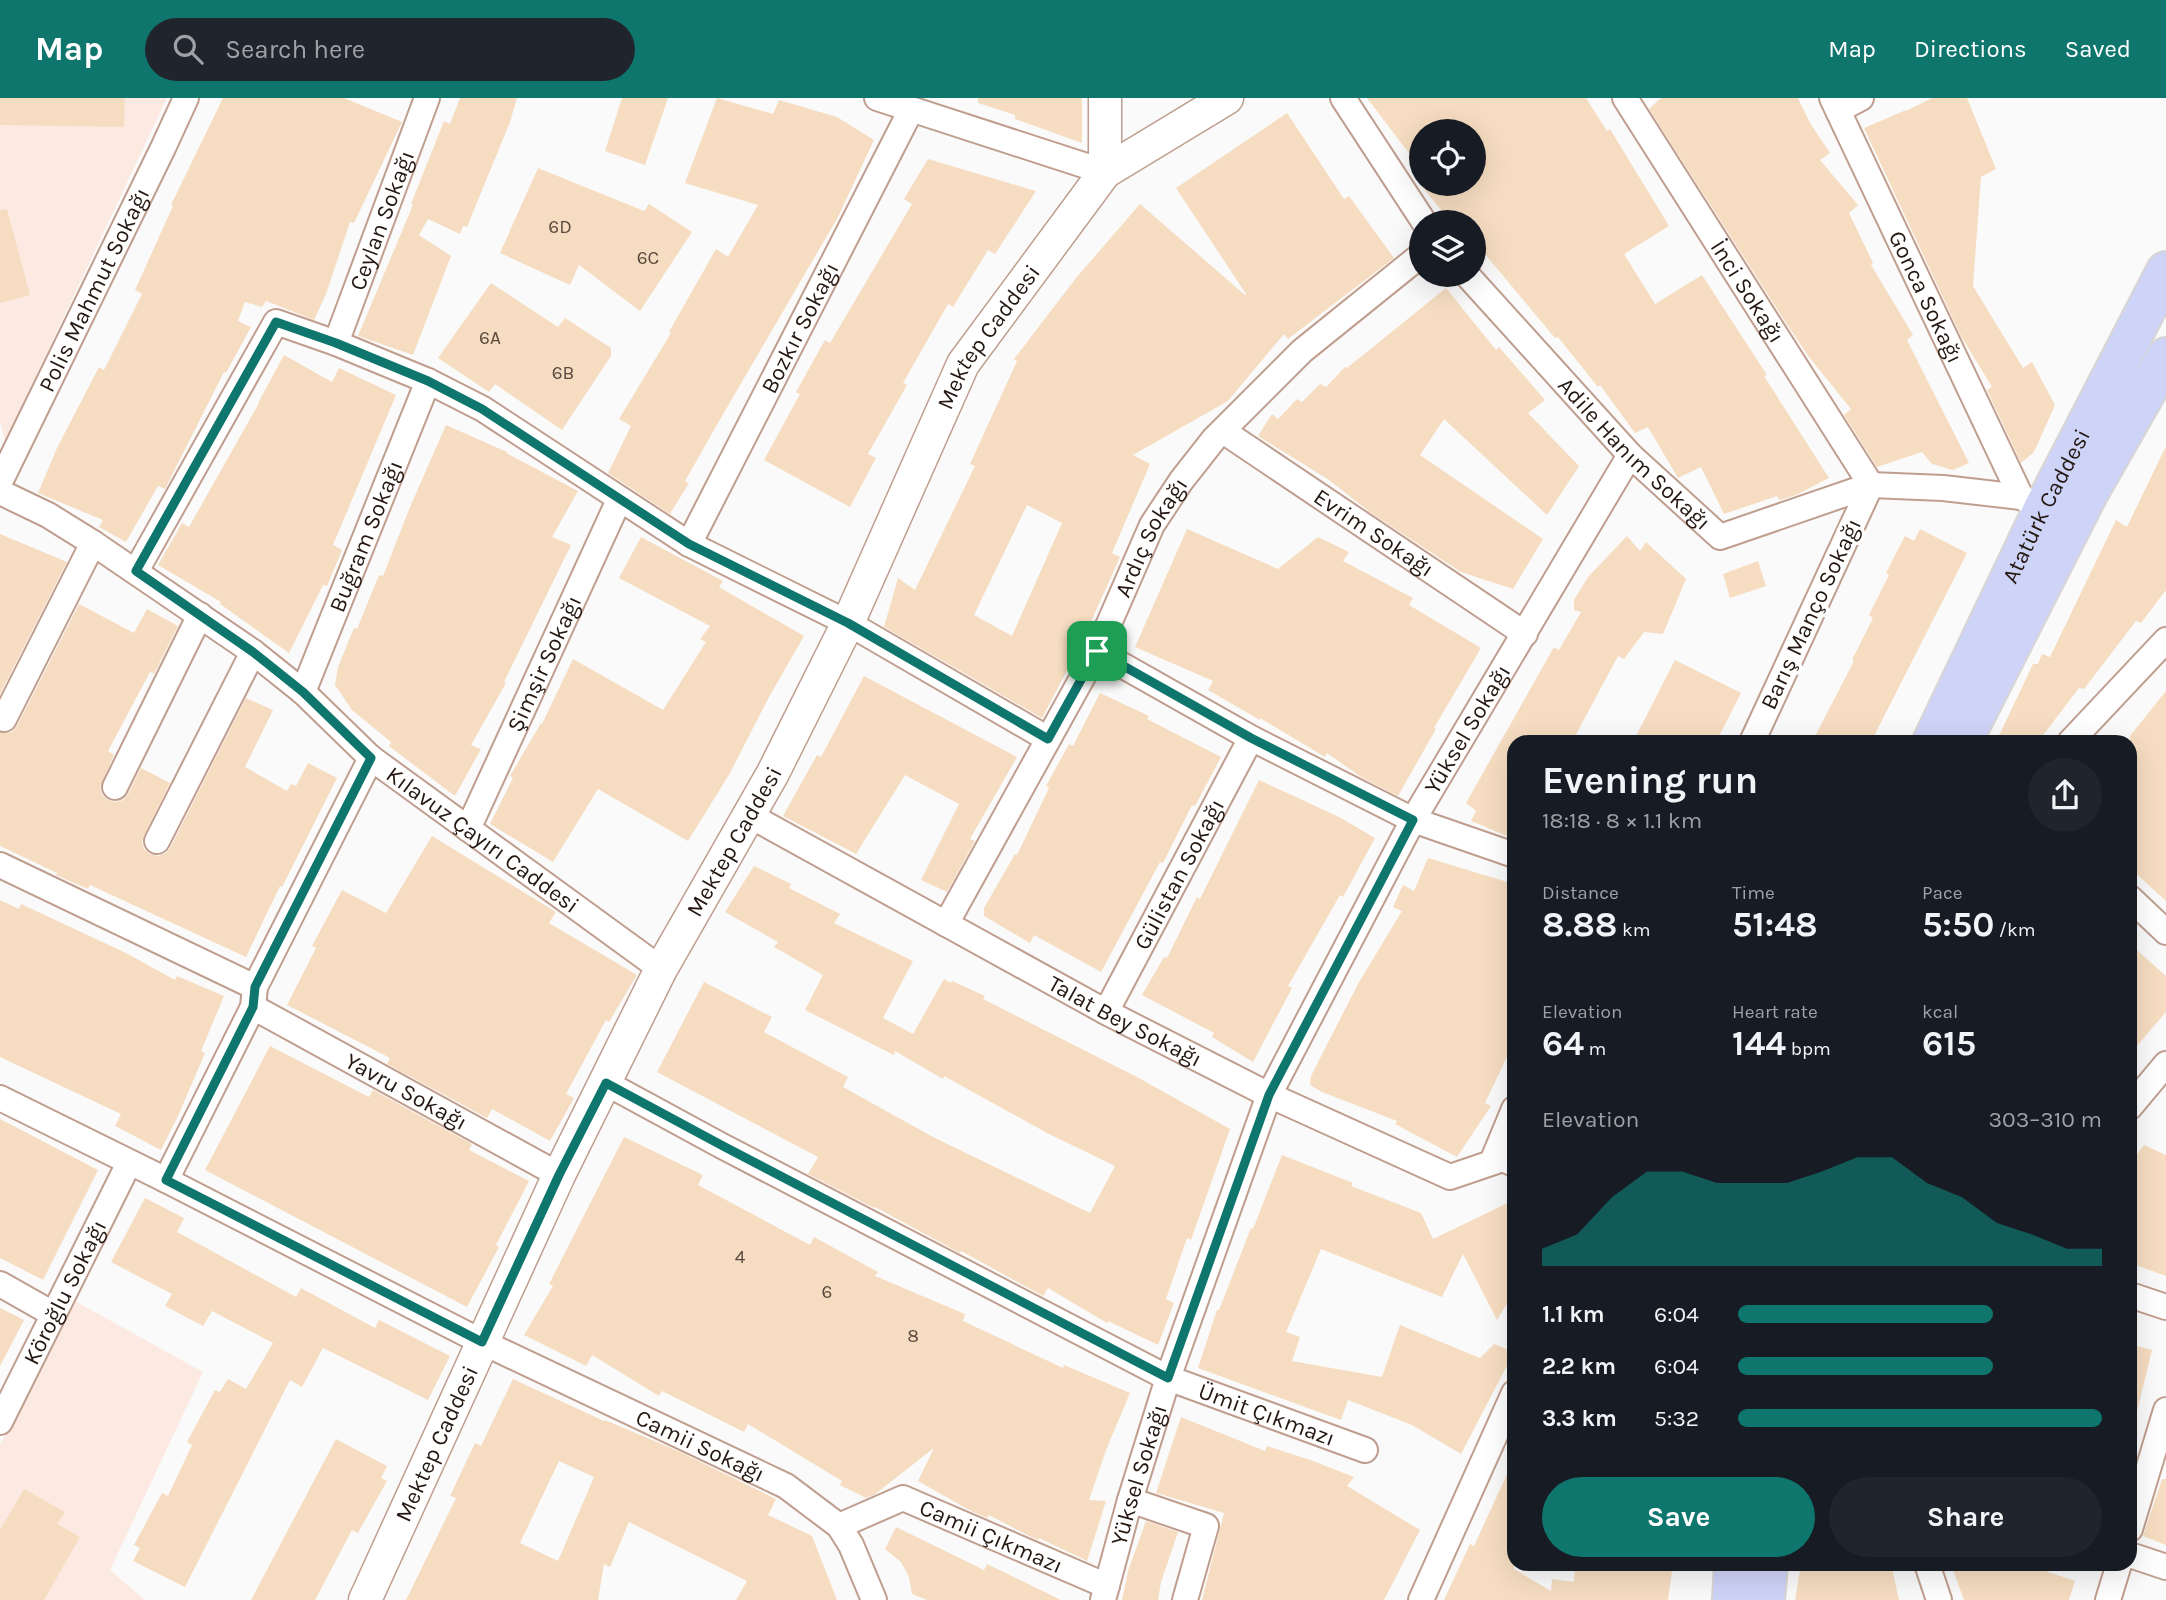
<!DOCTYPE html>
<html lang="en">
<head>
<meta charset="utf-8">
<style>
	body { margin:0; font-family:Karla,sans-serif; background:#20242c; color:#f1f3f6; height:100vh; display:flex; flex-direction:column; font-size:26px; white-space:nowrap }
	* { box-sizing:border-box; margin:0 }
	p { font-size:23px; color:#9ea1a6 }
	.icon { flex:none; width:38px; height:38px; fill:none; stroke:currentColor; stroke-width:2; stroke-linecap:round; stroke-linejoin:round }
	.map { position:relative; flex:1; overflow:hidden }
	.drawer { position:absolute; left:1507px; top:637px; width:630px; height:836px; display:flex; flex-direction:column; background:#171b24; border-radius:21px; box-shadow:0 7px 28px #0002 }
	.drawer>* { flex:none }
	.buttons { position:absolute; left:1409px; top:21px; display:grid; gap:14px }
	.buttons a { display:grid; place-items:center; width:77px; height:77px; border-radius:50%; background:#171b24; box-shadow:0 7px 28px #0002; font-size:35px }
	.pin { position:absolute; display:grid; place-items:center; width:60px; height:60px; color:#fff; margin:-30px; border-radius:14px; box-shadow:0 4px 10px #0006 }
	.round { display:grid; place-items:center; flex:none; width:74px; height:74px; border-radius:37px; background:#20242c }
	.headline { display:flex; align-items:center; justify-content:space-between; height:119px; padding:0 35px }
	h1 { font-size:38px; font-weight:700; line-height:52px }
	.stats { display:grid; grid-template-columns:repeat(3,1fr); gap:10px; height:119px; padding:7px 35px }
	.stats div { display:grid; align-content:center }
	.stats b { font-size:35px; font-weight:700 }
	.stats small { font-size:19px; font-weight:400 }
	.stats p { font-size:19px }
	.chart { height:196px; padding:14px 35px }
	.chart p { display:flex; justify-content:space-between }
	.chart svg { width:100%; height:126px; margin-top:7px; fill:#0f766e; opacity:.7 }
	.primary-button { display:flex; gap:14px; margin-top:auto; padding:14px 35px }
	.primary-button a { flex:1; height:80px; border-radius:42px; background:#0f766e; color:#fff; font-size:28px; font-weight:700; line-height:80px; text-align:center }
	.primary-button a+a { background:#20242c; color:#f1f3f6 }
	ul { padding:0 35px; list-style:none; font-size:23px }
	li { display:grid; grid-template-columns:112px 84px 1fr; align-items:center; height:52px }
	li i { height:18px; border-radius:9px; background:#0f766e }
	header { display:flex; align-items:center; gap:42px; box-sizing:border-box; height:98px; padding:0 35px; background:#0f766e; color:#fff }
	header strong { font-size:33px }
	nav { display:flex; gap:38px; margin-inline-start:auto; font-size:24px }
	.search { width:490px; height:63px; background:#20242c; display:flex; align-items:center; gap:18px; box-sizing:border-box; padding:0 24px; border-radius:38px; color:#9ea1a6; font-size:26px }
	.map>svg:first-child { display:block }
</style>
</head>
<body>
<header>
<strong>Map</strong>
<div class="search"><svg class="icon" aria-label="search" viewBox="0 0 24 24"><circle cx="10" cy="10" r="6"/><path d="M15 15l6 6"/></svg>Search here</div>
<nav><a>Map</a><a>Directions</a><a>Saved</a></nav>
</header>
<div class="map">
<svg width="2166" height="1502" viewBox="0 0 2166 1502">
	<rect width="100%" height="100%" fill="#fafafa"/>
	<g fill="#fceae2">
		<polygon points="0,0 167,0 5,343 0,323"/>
		<polygon points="75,1203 203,1274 110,1472 145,1502 0,1502 0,1347"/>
	</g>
	<g fill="#f6ddc1" fill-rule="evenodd">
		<polygon points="0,0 125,0 124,29 0,27"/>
		<polygon points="223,0 344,0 402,24 354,125 350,124 326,196 314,222 266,203 262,209 245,204 238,223 251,229 226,275 224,274 165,391 158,388 126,444 99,429 103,422 38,395 57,350 99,269 104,272 142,196 135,192 173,108 171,107"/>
		<polygon points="460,0 517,0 510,24 467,129 463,128 460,136 428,121 419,137 451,158 413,257 358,238 413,107 411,106 444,23 450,26"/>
		<polygon points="622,0 668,0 645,67 605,53"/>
		<polygon points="717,0 773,16 779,2 837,19 874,42 838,119 722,318 685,383 689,385 670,416 608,375 631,328 619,321 671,235 669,234 716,151 728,159 758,107 685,85"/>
		<polygon points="978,0 1082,0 1082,45 1015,21 1015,17 978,5"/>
		<polygon points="1367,0 1586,0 1607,33 1610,31 1669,128 1624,156 1655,206 1702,177 1767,277 1764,278 1829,380 1796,397 1780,402 1777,398 1724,416 1701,369 1678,380 1648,329 1635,335 1600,287 1598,289 1558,239 1555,240 1474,143 1474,124 1451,124 1420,86 1474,86 1474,33 1421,33 1421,71"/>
		<polygon points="1661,0 1798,0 1810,25 1830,55 1820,62 1858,107 1849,115 1873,165 1871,167 1913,237 1907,242 1969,365 1953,372 1932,366 1922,354 1877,369 1844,317 1851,311 1809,259 1786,225 1649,11"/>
		<polygon points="1932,0 1967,0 1996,71 1981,79 1973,188 2023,270 2032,264 2055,307 2034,354 2021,365 1987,292 1992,289 1961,238 1864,30 1906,12 1906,13"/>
		<path d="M1287 15 1344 101 1349 98 1394 160 1288 241 1284 236 1228 303 1133 357 1150 366 1112 455 1120 459 1081 546 1042 620 884 529 898 480 915 492 975 368 970 366 1017 263 1014 261 1076 180 1140 106 1245 197 1246 196 1176 90ZM1027 407 1062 425 1012 538 974 517Z"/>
		<polygon points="928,61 1036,93 995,156 988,152 953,209 948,206 903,285 907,287 868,356 876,360 850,409 764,362 800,296 796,294 825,242 830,245 912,106 904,101"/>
		<polygon points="538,70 644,113 649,106 692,134 640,213 579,167 570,187 500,155"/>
		<polygon points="7,111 30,197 0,205 0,112"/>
		<polygon points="491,185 558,229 565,220 611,250 611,258 562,332 495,286 489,294 438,260"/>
		<polygon points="1446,190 1496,252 1499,249 1545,302 1528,315 1579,368 1547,417 1444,321 1420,357 1543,441 1513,491 1461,474 1371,415 1329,382 1258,338 1272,316 1278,321 1297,301 1302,304 1320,286 1326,289 1345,269 1347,270"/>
		<polygon points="284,257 332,284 339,270 396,297 333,447 342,452 327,488 323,487 289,555 220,506 221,504 158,467 182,425 189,429 259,305 258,305"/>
		<polygon points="446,327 507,354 506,355 578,393 552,439 571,447 504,584 506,585 471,647 481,651 455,698 389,648 391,644 352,612 335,587 338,569 354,530 357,531 379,477 383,478 410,409"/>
		<polygon points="2166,348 2166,492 2141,525 2136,523 2084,591 2079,590 2041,640 2037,640 2034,644 1996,644 2033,566 2038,566 2042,556 2050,559 2116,422 2127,429"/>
		<polygon points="1187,431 1278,471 1318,439 1349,454 1343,463 1413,500 1409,507 1481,550 1434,630 1436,631 1398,698 1361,679 1327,655 1325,659 1260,620 1260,622 1208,592 1213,583 1135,549"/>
		<polygon points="1920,431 1967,455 1871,644 1812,644 1854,563 1852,562 1873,520 1869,517 1889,477 1886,475 1905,438 1914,443"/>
		<polygon points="0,436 67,464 0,596"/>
		<polygon points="1627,438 1640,453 1646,444 1686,481 1663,536 1644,534 1624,561 1618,558 1572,644 1514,644 1514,741 1471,723 1476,713 1466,705 1554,549 1559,552 1581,514 1574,512 1574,502 1588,479"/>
		<polygon points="641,439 723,483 719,489 804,538 769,599 730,675 688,743 598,691 553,764 490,726 513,680 510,678 541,625 542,626 573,561 663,612 706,544 700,541 710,528 619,480"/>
		<polygon points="1758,463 1766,488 1730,500 1723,476"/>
		<polygon points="79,506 134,535 147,511 178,528 154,576 150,574 108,653 114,657 100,689 102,697 108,702 115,704 123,702 128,696 141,670 170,685 144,737 142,744 144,751 150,756 158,758 166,755 170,750 246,600 273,612 245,669 287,693 291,686 296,688 308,665 337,680 282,789 280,788 246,859 90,787 88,791 56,777 57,775 0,748 0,635 12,634 17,628"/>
		<polygon points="1675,562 1741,595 1716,644 1633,644"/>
		<polygon points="864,578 1017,659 970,741 975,743 947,794 921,782 959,706 905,677 856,756 783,718 817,657 821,659"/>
		<polygon points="2166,593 2166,803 2130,770 2130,638"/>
		<polygon points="1100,595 1149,618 1147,621 1221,659 1195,708 1192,707 1163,765 1160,764 1101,874 1034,837 1030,845 984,818 984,810 1015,756 1017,757 1049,690 1046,688 1069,646 1073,648"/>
		<polygon points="1259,682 1339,719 1375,740 1343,799 1340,797 1288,888 1292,890 1253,964 1212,939 1214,935 1142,897 1164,859 1167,860 1197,799 1200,801"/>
		<polygon points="432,738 556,814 549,825 637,877 609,924 606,922 566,996 574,1000 550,1043 492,1011 487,1020 387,966 390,960 287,907 316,850 312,848 342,792 386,815"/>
		<polygon points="1428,760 1514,786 1514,944 1485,1005 1491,1008 1457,1059 1395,1026 1397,1023 1322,994 1310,987 1311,978 1358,886 1402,813 1393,809 1403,787 1414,793"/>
		<polygon points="754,768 791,786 789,790 840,816 834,825 913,863 883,920 913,936 944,881 951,885 952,883 985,898 983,901 1137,979 1230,1031 1191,1142 1187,1140 1166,1201 1174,1205 1158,1247 1108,1223 1107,1225 1048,1190 1043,1198 961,1153 960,1155 875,1109 874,1110 808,1076 818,1059 657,974 704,884 772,919 764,934 848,979 843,989 933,1039 1090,1115 1115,1068 1047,1035 944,978 943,981 895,953 894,957 805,912 823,877 774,849 778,844 725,814"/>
		<polygon points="0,802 19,811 21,806 126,855 175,882 177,878 224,898 201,953 205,955 178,1018 161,1052 115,1028 121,1016 0,959"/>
		<polygon points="2130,846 2166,878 2166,914 2130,956"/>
		<polygon points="270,948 369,999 373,992 472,1046 469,1052 529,1083 496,1147 499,1149 467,1209 205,1072"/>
		<polygon points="0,1021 98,1072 43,1182 0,1160"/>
		<polygon points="624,1039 703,1077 698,1087 810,1147 814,1139 878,1174 875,1178 965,1216 963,1223 1063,1270 1064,1267 1130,1295 1106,1352 1089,1402 1106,1403 1087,1463 1039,1440 1038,1442 1029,1438 989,1417 987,1420 969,1412 918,1383 934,1350 874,1397 866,1400 840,1387 842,1383 748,1326 744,1334 662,1293 659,1298 592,1257 586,1268 524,1237 553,1188 549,1186"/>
		<polygon points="2144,1047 2166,1057 2166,1178 2130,1165 2130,1066"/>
		<polygon points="1282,1057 1353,1085 1351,1088 1421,1115 1433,1141 1514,1102 1514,1194 1497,1222 1463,1156 1442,1199 1321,1151 1286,1234 1300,1239 1292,1263 1382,1279 1400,1227 1480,1260 1494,1246 1514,1254 1461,1356 1412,1327 1348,1302 1341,1322 1198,1270 1217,1212 1219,1212 1251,1130 1253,1131"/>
		<polygon points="145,1100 184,1120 177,1134 296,1199 301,1190 375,1230 379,1222 450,1258 428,1302 323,1250 302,1289 290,1282 185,1489 133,1463 140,1450 134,1447 162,1395 168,1398 192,1347 187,1344 215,1292 220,1294 228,1281 246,1291 273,1245 212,1213 203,1228 165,1208 172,1196 111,1164"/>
		<polygon points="0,1210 24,1222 0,1268"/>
		<polygon points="2130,1246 2152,1252 2137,1313 2130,1312"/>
		<path d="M513 1281 604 1323 605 1322 678 1353 776 1401 768 1417 812 1438 837 1502H736L747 1483 629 1424 610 1469 604 1466 598 1502H406L456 1400 450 1398 475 1345 481 1348ZM559 1363 594 1379 558 1463 520 1445Z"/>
		<polygon points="1181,1319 1265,1353 1267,1348 1313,1363 1354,1379 1347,1388 1420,1432 1384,1502 1202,1502 1224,1415 1156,1395"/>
		<polygon points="336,1341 387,1368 381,1380 387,1383 374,1406 358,1435 352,1432 315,1502 251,1502"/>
		<polygon points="1514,1361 1514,1471 1551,1493 1552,1481 1574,1484 1575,1466 1673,1466 1668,1502 1444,1502 1470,1446 1474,1448"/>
		<polygon points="2162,1381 2166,1381 2166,1447 2143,1438"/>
		<polygon points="24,1391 65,1414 57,1426 80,1439 44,1502 0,1502 0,1432"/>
		<polygon points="1146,1423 1178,1434 1161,1484 1158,1502 1122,1502 1128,1473"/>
		<polygon points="896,1429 984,1472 987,1466 1061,1502 927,1502 912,1496 909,1479 901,1464 885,1451"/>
		<polygon points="1801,1466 1891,1466 1899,1502 1795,1502"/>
		<polygon points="1951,1466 2025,1466 2075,1483 2069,1502 1964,1502"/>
	</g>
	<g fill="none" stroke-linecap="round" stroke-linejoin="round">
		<defs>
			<g id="minor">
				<polyline points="877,0 1105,74"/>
				<polyline points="1343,0 1424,124"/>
				<path id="s1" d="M1625 0 1871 387 1752 644"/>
				<path id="s2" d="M1832 0 2021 399"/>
				<polyline points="1838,12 1861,0"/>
				<path id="s3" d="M1467 177 1630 357 1720 439 1871 387 1943 390 2021 399 2043 411"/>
				<path id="s4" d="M336 245 427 0"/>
				<path id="s5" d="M1223 333 1525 536"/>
				<path id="s6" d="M0 384 163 50 186 0"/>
				<path id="s7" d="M0 394 48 417 93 445 253 554 303 594 371 660 661 871"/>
				<path id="s8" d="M689 446 911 12"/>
				<polyline points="136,473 276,224 336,245 428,283 483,311 689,446 848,525 1048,641"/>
				<polyline points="1097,553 1251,640 1413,722 1514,757"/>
				<path id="s9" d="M303 594 428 283"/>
				<polyline points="4,621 93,445"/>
				<polyline points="2070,644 2166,542"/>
				<polyline points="115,689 200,517"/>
				<path id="s10" d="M749 717 1106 914 1269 997 1450 1079 1503 1061 1514 1066"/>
				<path id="s11" d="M468 731 619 402"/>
				<polyline points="157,743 253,554"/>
				<polyline points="0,767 255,889"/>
				<polyline points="2130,800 2166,834"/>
				<path id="s12" d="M946 826 1097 553 1152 427 1181 383 1214 341 1302 253 1421 157"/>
				<path id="s13" d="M253 909 559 1077"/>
				<path id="s14" d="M1106 914 1251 640"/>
				<path id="s15" d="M606 985 722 1048 1168 1280 1365 1352"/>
				<path id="s16" d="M0 1000 166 1082 482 1244 786 1388 839 1428 851 1447 874 1502"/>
				<polyline points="2130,1009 2166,966"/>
				<polyline points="1492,1064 1514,1011"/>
				<polyline points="166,1082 253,909 255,889 371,660"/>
				<polyline points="0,1186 53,1216"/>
				<polyline points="2130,1197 2166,1209"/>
				<path id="s17" d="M0 1324 129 1065"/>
				<polyline points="1130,1402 1206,1428 1185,1502"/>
				<path id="s18" d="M839 1428 903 1400 1107 1488"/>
				<polyline points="2130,1431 2166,1312"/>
				<polyline points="2130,1457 2166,1469"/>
				<polyline points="1927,1466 1939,1502"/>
				<path id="s19" d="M1103 1502 1130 1402 1168 1280 1269 997 1413 722 1630 357"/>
				<polyline points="1421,1502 1514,1295"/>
				<polyline points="2108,1502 2119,1466"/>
			</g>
			<g id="tertiary">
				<polyline points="1105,74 1227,0"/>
				<path id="s20" d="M365 1502 559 1077 661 871 773 675 848 525 963 266 1105 74V0"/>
			</g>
			<g id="primary">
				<path id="s21" d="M1932 644 2043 411 2166 173"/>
				<polyline points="1962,644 2089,394 2166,259"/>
				<polyline points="1732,1502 1734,1466"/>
				<polyline points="1765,1502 1768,1466"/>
			</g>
		</defs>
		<use href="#minor" stroke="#c09e8f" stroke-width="28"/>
		<use href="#tertiary" stroke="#c09e8f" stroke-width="35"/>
		<use href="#primary" stroke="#d8d5d4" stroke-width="42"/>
		<use href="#minor" stroke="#fff" stroke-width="24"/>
		<use href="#tertiary" stroke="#fff" stroke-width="32"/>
		<use href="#primary" stroke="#ced3f8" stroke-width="38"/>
	</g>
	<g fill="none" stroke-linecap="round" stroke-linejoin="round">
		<defs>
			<polygon id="route" points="276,224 336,245 428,283 482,311 689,446 848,525 1048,641 1097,553 1251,640 1413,722 1269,997 1168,1280 723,1048 606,985 559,1077 482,1244 166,1082 253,909 255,889 371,660 303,594 253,554 136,473"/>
		</defs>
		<use href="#route" stroke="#fff" stroke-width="14"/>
		<use href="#route" stroke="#0f766e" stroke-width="9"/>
	</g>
	<g text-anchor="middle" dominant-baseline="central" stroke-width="7" stroke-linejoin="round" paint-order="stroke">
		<g font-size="19" fill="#59493e">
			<text x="560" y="129">6D</text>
			<text x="648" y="160">6C</text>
			<text x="490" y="240">6A</text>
			<text x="563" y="275">6B</text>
			<text x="740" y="1159">4</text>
			<text x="827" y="1194">6</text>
			<text x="913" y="1238">8</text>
		</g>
		<g font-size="23" fill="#251812" stroke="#fff">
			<text stroke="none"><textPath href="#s4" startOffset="131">Ceylan Sokağı</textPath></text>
			<text stroke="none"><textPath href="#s6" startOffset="214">Polis Mahmut Sokağı</textPath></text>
			<text stroke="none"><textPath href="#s1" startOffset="229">İnci Sokağı</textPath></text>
			<text stroke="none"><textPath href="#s2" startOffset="220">Gonca Sokağı</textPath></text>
			<text stroke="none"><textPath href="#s8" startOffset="243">Bozkır Sokağı</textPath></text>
			<text stroke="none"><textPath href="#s20" startOffset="1410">Mektep Caddesi</textPath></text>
			<text stroke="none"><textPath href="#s3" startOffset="245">Adile Hanım Sokağı</textPath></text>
			<text stroke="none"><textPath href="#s21" startOffset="262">Atatürk Caddesi</textPath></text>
			<text stroke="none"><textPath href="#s5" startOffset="182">Evrim Sokağı</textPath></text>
			<text stroke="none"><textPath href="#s9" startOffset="168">Buğram Sokağı</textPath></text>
			<text stroke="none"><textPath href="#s12" startOffset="438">Ardıç Sokağı</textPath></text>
			<text transform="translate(1811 516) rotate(-65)">Barış Manço Sokağı</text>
			<text stroke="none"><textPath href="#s11" startOffset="182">Şimşir Sokağı</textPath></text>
			<text stroke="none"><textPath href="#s19" startOffset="948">Yüksel Sokağı</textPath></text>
			<text stroke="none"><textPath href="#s7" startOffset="597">Kılavuz Çayırı Caddesi</textPath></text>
			<text stroke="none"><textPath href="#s20" startOffset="844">Mektep Caddesi</textPath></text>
			<text stroke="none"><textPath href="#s14" startOffset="156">Gülistan Sokağı</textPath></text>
			<text stroke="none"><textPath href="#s10" startOffset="429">Talat Bey Sokağı</textPath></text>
			<text stroke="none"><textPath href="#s13" startOffset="175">Yavru Sokağı</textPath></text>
			<text stroke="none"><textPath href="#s17" startOffset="145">Köroğlu Sokağı</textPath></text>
			<text stroke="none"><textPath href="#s15" startOffset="740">Ümit Çıkmazı</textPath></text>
			<text stroke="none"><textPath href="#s20" startOffset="172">Mektep Caddesi</textPath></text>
			<text stroke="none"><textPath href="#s16" startOffset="782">Camii Sokağı</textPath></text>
			<text stroke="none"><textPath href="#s19" startOffset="130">Yüksel Sokağı</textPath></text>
			<text stroke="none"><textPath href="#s18" startOffset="166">Camii Çıkmazı</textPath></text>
		</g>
	</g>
</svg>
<div class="buttons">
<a><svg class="icon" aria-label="locate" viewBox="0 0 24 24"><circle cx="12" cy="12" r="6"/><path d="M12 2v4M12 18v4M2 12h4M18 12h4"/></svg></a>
<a><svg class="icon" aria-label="layers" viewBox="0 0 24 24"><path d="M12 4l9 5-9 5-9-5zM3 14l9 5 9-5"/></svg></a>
</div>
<div class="pin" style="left:1097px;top:553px;background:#1e9e55"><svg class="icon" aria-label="arrive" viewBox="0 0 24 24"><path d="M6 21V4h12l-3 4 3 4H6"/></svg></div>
<section class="drawer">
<div class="headline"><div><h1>Evening run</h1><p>18:18 · 8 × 1.1 km</p></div><a class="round"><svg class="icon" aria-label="share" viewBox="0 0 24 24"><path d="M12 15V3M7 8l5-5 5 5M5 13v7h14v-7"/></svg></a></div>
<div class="stats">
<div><p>Distance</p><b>8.88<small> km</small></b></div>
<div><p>Time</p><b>51:48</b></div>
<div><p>Pace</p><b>5:50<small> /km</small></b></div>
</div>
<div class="stats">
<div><p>Elevation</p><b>64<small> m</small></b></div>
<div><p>Heart rate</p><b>144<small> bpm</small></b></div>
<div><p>kcal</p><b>615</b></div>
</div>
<div class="chart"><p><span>Elevation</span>303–310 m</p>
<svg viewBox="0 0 160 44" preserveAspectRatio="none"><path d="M0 44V38L10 33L20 20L30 11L40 11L50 15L60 15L70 15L80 11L90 6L100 6L110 15L120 20L130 29L140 33L150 38L160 38V44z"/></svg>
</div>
<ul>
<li><b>1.1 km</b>6:04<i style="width:70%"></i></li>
<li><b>2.2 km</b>6:04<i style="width:70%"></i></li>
<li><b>3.3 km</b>5:32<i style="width:100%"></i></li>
</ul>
<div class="primary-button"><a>Save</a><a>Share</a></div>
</section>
</div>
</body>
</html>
